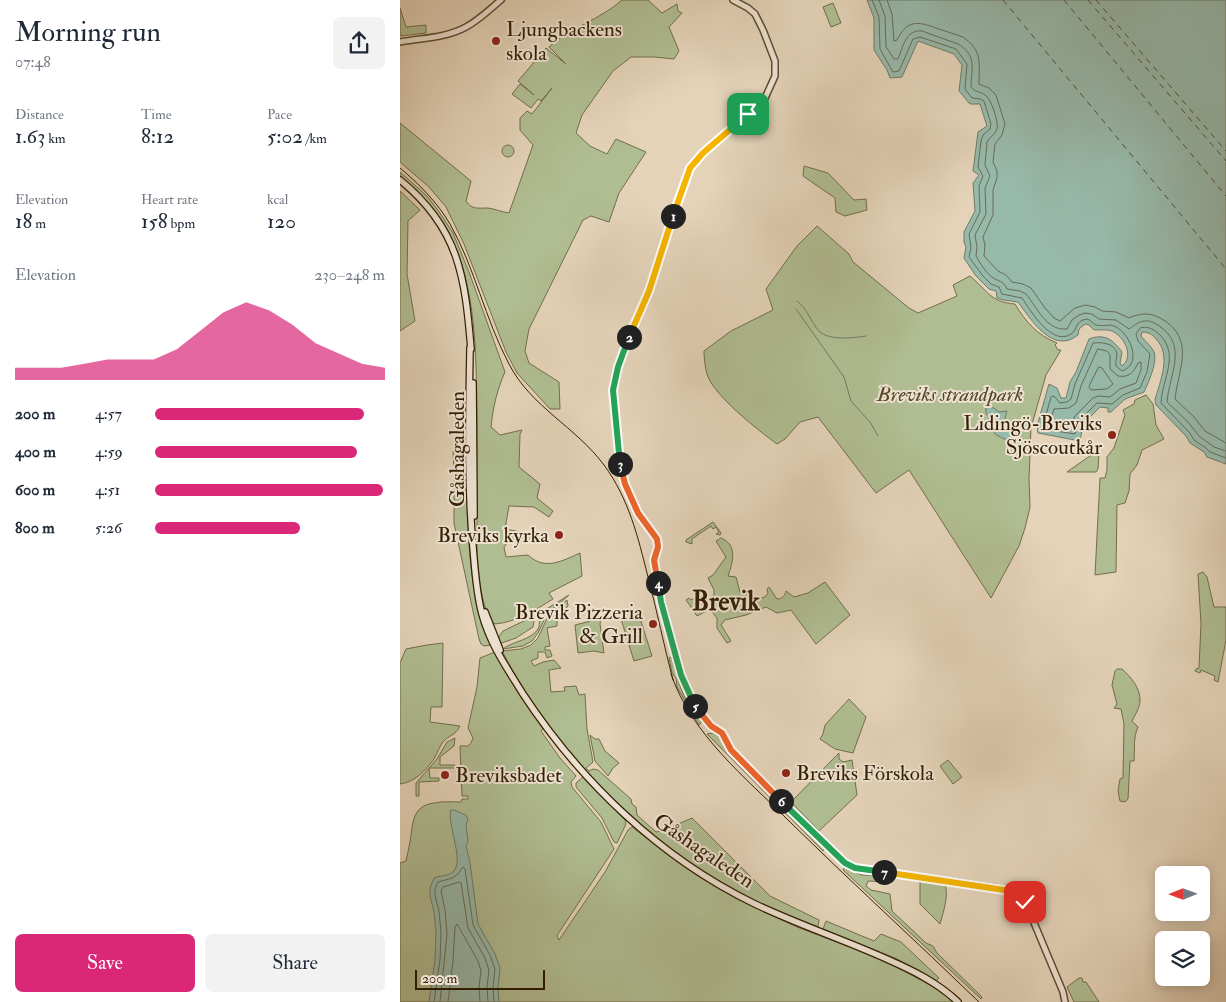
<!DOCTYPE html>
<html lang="en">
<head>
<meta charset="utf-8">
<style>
	body { margin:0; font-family:"IM FELL Double Pica",serif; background:#f2f2f3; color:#1f2937; height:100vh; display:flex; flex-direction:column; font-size:19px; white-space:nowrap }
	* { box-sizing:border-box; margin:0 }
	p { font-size:16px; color:#747a83 }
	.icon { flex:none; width:28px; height:28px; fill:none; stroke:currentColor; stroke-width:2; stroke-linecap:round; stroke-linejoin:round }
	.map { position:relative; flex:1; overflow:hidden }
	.side { display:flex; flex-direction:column; background:#fff; width:400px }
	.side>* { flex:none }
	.needle { width:32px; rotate:269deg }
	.buttons { position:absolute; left:755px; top:866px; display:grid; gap:10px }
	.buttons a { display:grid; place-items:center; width:55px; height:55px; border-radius:8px; background:#fff; box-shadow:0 2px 12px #0003; font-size:25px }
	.scale { position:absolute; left:15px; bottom:12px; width:130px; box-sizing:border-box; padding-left:5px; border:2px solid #341f02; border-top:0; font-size:14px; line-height:18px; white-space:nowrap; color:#341f02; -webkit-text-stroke:4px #ede2d2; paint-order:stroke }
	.pin { position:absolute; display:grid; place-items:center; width:42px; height:42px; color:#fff; margin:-21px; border-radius:10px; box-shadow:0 2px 8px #0006 }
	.km { position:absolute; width:25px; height:25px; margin:-12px; border-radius:50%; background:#222; color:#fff; font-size:14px; line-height:25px; text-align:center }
	.round { display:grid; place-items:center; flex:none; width:52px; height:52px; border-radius:8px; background:#f2f2f3 }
	.head { display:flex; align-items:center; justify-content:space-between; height:85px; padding:0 15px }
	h1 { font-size:28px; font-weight:600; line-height:38px }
	.metrics { display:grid; grid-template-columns:repeat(3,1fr); gap:8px; height:85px; padding:5px 15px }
	.metrics div { display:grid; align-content:center }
	.metrics b { font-size:21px; font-weight:600 }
	.metrics small { font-size:14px; font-weight:400 }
	.metrics p { font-size:14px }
	.chart { height:140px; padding:10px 15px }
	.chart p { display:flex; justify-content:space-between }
	.chart svg { width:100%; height:90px; margin-top:5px; fill:#db2777; opacity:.7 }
	.primary-button { display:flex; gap:10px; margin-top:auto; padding:10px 15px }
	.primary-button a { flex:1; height:58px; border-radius:8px; background:#db2777; color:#fff; font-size:20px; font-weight:600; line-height:58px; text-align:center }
	.primary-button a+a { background:#f2f2f3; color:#1f2937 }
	ul { padding:0 15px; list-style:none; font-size:16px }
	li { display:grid; grid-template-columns:80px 60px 1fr; align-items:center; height:38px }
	li i { height:12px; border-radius:6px; background:#db2777 }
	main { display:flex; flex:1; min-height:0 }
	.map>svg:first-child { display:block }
</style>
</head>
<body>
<main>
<section class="side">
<div class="head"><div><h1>Morning run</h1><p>07:48</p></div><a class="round"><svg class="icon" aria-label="share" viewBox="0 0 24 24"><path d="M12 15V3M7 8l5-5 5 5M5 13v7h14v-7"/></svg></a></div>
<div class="metrics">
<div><p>Distance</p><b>1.63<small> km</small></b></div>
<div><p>Time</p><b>8:12</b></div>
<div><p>Pace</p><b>5:02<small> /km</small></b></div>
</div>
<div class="metrics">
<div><p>Elevation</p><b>18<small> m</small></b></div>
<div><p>Heart rate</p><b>158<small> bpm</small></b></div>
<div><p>kcal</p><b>120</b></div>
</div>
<div class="chart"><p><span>Elevation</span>230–248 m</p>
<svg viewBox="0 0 160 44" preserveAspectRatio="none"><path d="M0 44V38L10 38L20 38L30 36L40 34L50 34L60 34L70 29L80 20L90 11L100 6L110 10L120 17L130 26L140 31L150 36L160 38V44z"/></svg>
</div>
<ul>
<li><b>200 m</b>4:57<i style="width:91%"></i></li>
<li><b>400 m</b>4:59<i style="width:88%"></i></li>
<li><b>600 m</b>4:51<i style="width:99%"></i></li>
<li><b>800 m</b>5:26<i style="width:63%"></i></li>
</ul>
<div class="primary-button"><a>Save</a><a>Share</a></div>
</section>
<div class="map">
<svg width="826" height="1002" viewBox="0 0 826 1002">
	<rect width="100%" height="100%" fill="#e4d3b9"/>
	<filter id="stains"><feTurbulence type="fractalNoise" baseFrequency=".004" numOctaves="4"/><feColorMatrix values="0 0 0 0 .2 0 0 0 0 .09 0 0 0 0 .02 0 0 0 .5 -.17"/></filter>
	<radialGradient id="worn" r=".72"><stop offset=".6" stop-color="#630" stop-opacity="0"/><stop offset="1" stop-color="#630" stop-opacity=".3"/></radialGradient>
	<g fill="#b0bd92" stroke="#726e4a">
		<path d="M222 0H248L262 13 277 4 278 11 282 13 269 27 279 51 274 59 254 57H231L213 71 182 115 176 133 190 146 207 154 216 139 246 152 219 193 209 222 191 216 183 220 129 329 125 351 129 363 159 382 160 409H150L117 373 106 352 64 244 46 207 29 187 0 162V123L71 181 66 201C72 210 78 208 88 208 95 209 102 212 109 213L133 145 120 130V118L127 111 132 114 152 88 141 101 138 99 131 108 112 94 120 84 134 95 118 81 146 48 166 64 149 47C170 27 200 20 222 0Z"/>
		<polygon points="433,3 441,23 431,27 423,7"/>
		<polygon points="0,8 6,27 26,25 26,33 0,36"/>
		<circle cx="108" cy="151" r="6"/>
		<polygon points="404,166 428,173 454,200 466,199 467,210 445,216 436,212 435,198 403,176"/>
		<path d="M0 172 27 196 40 213 53 233 69 272 105 372C97 390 93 407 91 427L100 435 122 430 120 434 119 467 140 484 137 498 153 511 149 517 134 507 109 506 105 529 136 535 132 542H108L104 547 106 557 128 555C145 571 162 561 180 553L182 576 149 593 153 599C135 610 117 622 95 624 81 612 79 575 77 556 77 509 77 462 77 416 76 357 77 287 49 233 38 210 19 193 0 176Z"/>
		<polygon points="0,191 20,210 8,221 7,274 15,321 0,331"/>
		<path d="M417 226 449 254 453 262 509 308 518 313 557 296 553 285 570 276C588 291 590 302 615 304 626 322 637 335 657 343L655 345 658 350H661L646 375 631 428 629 479 630 507 625 528 619 546 591 598 509 470 476 493 418 417 400 422 385 439 377 444C359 431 313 395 307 374 305 367 304 358 304 351L331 331 373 310 366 289 397 246Z"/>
		<polygon points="746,395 753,404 756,425 764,439 742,450 737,465 730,474 729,491 725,503 717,505 716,572 695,575 700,478 705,478 707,470 707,457 714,448 725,415 723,410 734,404 735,400"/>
		<path d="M59 445C69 450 66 461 67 471L61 470Z"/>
		<polygon points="53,451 58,451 58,453 59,473 56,493 55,493"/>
		<polygon points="697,451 699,453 698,469 696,472 667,472"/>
		<path d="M67 473C68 533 67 590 91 645L84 646 81 644 79 639 54 523V496L58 494 62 474Z"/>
		<polygon points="313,522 321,533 320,535 316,534 319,532 316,527 313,529 311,526 292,539 292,544 286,542 286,540"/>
		<path d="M321 538C338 545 333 562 328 576L336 577 340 592 357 599 365 597 368 593 367 589 369 587 377 599C382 599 385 596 386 591L394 597 408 593 425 582 450 615 416 644 391 610 377 613 366 607 346 615 325 620 321 625 331 641 327 643 317 628V618L310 609 297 616 286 600 289 598 291 600 301 595 305 601 314 595V590L308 578 313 575 326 557 316 541Z"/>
		<polygon points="803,572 807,577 814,607 826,607 826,640 818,682 814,680 815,676 801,670 800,673 795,671 796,669 799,668 801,624 798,574"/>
		<path d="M169 595 147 614 138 633 132 641 123 646 103 649C110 642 132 640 138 629 141 623 138 618 140 613Z"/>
		<path d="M167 600 168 606 163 612 164 615 157 616V626L147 628 150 646 145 647V650H150L152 656 147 658 145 652H138V658L131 661 134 666 143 662 154 660 161 668 149 670 151 692 165 691 164 687 176 686 179 695 185 694 187 729 193 762 186 768 189 771 193 769 198 770 231 799 232 804 236 807 237 815 256 832 262 831 292 818 370 896 419 920 418 927C388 915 359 904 331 888 235 834 153 750 102 651L121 649 131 645 138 638 148 616Z"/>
		<polygon points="239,615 252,656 234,661 221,619"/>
		<polygon points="201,616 200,624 204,653 194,651 178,653 175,625 187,622"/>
		<polygon points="128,619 132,619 134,621 133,627 116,638 99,644 98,638 103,631"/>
		<path d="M43 643 42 707H31L30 722 60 726C55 736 49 735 43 742 39 747 37 754 34 759 25 771 15 782 0 784V663L6 649 27 645Z"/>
		<path d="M95 652 108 676 143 729 141 731 160 758 176 776 171 782 172 787 201 822 214 849 158 934 157 936 159 940 205 872 228 830 232 827 295 874 350 905 397 927 463 952 493 965 537 989 554 1002H0V863L6 861C7 855 9 848 10 842 13 825 11 806 34 803 43 801 52 802 61 802L62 799H68V796H62L60 746H68L71 743 73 738 68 728 77 687 80 658Z"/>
		<path d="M271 657C274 666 282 695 287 701 292 707 298 713 303 720L299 725 277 687 276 678 272 673 269 658Z"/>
		<path d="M717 669H722C731 677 741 689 740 701 740 707 735 715 732 721L738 727C733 738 735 749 734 761H730L728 799 725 802 720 801 718 791 720 779 723 778 724 724 721 709 714 708 717 704 712 685 715 671Z"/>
		<polygon points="449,699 466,717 453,753 435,749 420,739 423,734 425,725"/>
		<polygon points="313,733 321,738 328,750 420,843 425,849 423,851 307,734"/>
		<polygon points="190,735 195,739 199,739 205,751 219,763 213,768 208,776 195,761"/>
		<polygon points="55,738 54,746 40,757 40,765 55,765 55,768 29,768 30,778 39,778 39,781 19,782 19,796 16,796 16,783 37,759 47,742"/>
		<polygon points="439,753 439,759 443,762 452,760 457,795 419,831 391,802"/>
		<polygon points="548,760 562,777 553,784 540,766"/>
		<polygon points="183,777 225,820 226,824 217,843 214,842 202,818 176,787 176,783"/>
		<polygon points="444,868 462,875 490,876 489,882 468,881 466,886 471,890 490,894 492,911 526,943 533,946 537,953 582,997 581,999 443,870"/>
		<path d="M520 881 545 884C549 896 543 913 540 924L520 904Z"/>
		<polygon points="426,921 474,941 481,934 501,942 539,978 536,981 497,959 423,929"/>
		<polygon points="679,978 682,978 683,982 686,982 699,1002 674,1002 667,987"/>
	</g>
	<g fill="#97b9aa" stroke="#6f7b67">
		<path d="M467 0H826V464L807 457 804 452 790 443 786 436 756 405 755 400C760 381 772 355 756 339 752 334 748 332 742 332L741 336C745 341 752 347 754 352 758 362 748 383 744 392L725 399 711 412H708V408L700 407 683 424 680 441 638 433 637 426 649 384 657 388 661 398H666L670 382 676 372 689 339C705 333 713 340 722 352L720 363 722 366C734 357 725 338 714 332 709 329 700 330 694 330L689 325 685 324 679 329 678 335C653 355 631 320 618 302L603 300 597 298 596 291 589 289 576 276 564 258 566 247 564 242V232L575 211 573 183 579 175 573 171 578 132 587 126 580 104H570L559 91 562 65 554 54 518 41 502 77 490 78 487 70 474 50V18Z"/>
		<polygon points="586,407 594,408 599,412 607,411 604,422 612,422 617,426 618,431 611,439 604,439 595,434 586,412"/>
		<path d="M51 810H54L66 815 68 819 66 825 68 841 66 846 70 863 78 924 95 954 100 968 98 988 99 1002H29L35 960 36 933 34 912 30 896V888L34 878C39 876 45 876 50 874 68 866 46 825 51 810Z"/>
	</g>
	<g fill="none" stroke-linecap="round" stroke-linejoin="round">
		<g stroke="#666c56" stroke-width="1">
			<path d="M472 0 479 17 480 49 493 72 499 71 513 39 520 37 556 49 567 64 565 89 572 98 580 99 584 101 591 124 590 129 583 135 581 141 578 167 583 176 579 186 580 212 569 234 571 247 569 257 583 276 591 284 599 287 602 294 622 298C630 310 652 347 671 334 678 330 674 321 687 319 691 320 692 323 696 325 703 327 710 323 716 327 730 334 743 364 722 371L716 366C715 362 717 358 717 354 715 343 702 342 693 343L675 384 671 399 667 402 660 403 654 396 651 397 642 429 675 434 679 421 697 403 712 404 723 395 740 388 747 372 750 354 738 341 736 334 740 328C746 326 752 328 758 333 781 354 762 378 761 403L790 433 794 440 806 448 810 452 826 458"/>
			<path d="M479 0 485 16 486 47 494 59H498C503 47 506 29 522 31L558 44C578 56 571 69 571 87 576 93 580 91 585 95 591 98 599 123 597 129 595 135 589 137 587 142L585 165 590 176 585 188 586 214 575 235 577 247 576 256C580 263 587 275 595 279 601 282 604 282 607 289L620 291 626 294C637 307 646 331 667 329L672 320 679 315 685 313 692 314 699 319 716 320 729 329C739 322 745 317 758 325 789 345 769 375 767 402L788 422 799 436 814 447 826 451"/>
			<path d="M487 0 492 14 494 41 497 40C507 20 517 21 536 28 545 31 554 34 563 37 583 51 579 63 579 84L589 88 596 95 605 124 602 135 595 144 593 162 597 171V178L593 190V215L583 237 585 245 584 256 598 271 606 275 612 282 623 284 631 288 645 308 654 318 660 321 675 308 685 305 695 307 702 311 716 312 729 318C740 313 750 312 762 319 796 339 778 370 775 399L794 417 805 431 826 443"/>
			<path d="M698 349 707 351 710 355V369L718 376C729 378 734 372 738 363L741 362V370L736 383 720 389 710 397 699 396 693 398 675 416 670 427 651 424 650 422 654 409 669 408 676 403 681 386Z"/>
			<polygon points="699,367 702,368 713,384 707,389 691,390 689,387"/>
			<polyline points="34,1002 40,960 41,933 39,911 35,895 35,889 38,882 52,878 58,874 63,867 65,869 73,925 90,955 95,969 93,987 94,1002"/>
			<polyline points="40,1002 47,934 45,910 41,891 43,887 59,882 61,883 68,928 85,958 89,970 87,987 88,1002"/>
			<polyline points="48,1002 53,961 55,927 57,924 78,961 81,971 79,987 80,1002"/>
		</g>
		<g stroke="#6f7b67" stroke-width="1">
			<path d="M397 301C408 309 410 321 419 331 429 341 453 338 466 336"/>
			<polyline points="396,309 444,377 451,401 470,422 478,436"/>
		</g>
		<g stroke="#524d34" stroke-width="1" stroke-dasharray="6 5" stroke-linecap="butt">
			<polyline points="603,0 826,269"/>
			<polyline points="664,0 826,196"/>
			<polyline points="688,0 826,161"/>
			<polyline points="696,0 826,151"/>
		</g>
		<defs>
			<g id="tertiary">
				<path d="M333 0 348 8 355 14 363 30 375 61V76L365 98 303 153 290 168 270 224 249 291 218 367 213 390 220 463 225 484 238 513 257 539V547L254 560 257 573 259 591 281 675 290 697 297 708 311 727 322 733 331 750 445 863 455 868 597 888C610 891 620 894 627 906L663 992 665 1002"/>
				<path d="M0 42C22 38 46 38 66 27 79 20 90 9 101 0"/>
			</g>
			<g id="secondary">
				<path d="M0 180C59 228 65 277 71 349"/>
				<path d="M70 348C69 414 67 480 73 547 75 569 76 592 82 614 90 644 107 668 123 694 181 782 260 858 355 904 399 925 445 940 489 960 514 971 538 983 558 1002"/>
				<polyline points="73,383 74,516"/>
				<polyline points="85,612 100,650"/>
			</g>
		</defs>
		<use href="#tertiary" stroke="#604c30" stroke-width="8"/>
		<use href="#secondary" stroke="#341f02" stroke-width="8"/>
		<use href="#tertiary" stroke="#ede2d2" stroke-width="5"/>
		<use href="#secondary" stroke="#ede2d2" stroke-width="5.5"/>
		<g stroke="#341f02" stroke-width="1">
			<path d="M0 168C19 184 37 202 50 224 75 268 85 319 109 364 131 407 176 427 204 465 229 499 238 537 248 577 257 611 264 646 273 680"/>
			<path d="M271 674C292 735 345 777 389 821 451 882 516 941 579 1002"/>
		</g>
	</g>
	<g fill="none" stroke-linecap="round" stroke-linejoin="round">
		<defs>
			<polyline id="split-1" points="273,216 290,168 303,153 348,114"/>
			<polyline id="split-2" points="229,337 249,291 273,216"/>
			<polyline id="split-3" points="220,464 213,390 218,367 229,337"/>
			<polyline id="split-4" points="220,464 225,484 238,513 257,539 258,547 254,560 258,583"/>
			<polyline id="split-5" points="258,583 261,602 281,675 295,706"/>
			<polyline id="split-6" points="295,706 311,726 322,733 331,750 381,801"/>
			<polyline id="split-7" points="381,801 445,863 455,868 484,872"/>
			<polyline id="split-8" points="484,872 604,890 615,893 625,902"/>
		</defs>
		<use href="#split-1" stroke="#fff" stroke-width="10"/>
		<use href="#split-2" stroke="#fff" stroke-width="10"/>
		<use href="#split-3" stroke="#fff" stroke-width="10"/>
		<use href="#split-4" stroke="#fff" stroke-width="10"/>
		<use href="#split-5" stroke="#fff" stroke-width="10"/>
		<use href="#split-6" stroke="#fff" stroke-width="10"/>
		<use href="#split-7" stroke="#fff" stroke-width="10"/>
		<use href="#split-8" stroke="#fff" stroke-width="10"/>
		<use href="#split-1" stroke="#f5b400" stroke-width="6"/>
		<use href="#split-2" stroke="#f5b400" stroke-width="6"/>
		<use href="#split-3" stroke="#22a559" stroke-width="6"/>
		<use href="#split-4" stroke="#f0652b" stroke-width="6"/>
		<use href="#split-5" stroke="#22a559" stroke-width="6"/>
		<use href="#split-6" stroke="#f0652b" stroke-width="6"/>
		<use href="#split-7" stroke="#22a559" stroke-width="6"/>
		<use href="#split-8" stroke="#f5b400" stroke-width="6"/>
	</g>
	<g fill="#8f2418" stroke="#ede2d2" stroke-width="2">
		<circle cx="96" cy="41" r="5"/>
		<circle cx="712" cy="435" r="5"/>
		<circle cx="159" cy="535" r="5"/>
		<circle cx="253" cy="624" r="5"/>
		<circle cx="386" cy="773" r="5"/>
		<circle cx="45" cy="775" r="5"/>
	</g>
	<g text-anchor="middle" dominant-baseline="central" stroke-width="4" stroke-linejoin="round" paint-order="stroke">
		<g font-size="21" fill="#341f02" stroke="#ede2d2" text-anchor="start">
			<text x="106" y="29">Ljungbackens<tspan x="106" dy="24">skola</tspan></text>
			<text x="702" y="423" text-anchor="end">Lidingö-Breviks<tspan x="702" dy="24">Sjöscoutkår</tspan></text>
			<text x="149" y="535" text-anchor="end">Breviks kyrka</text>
			<text x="243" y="612" text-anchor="end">Brevik Pizzeria<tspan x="243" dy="24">&amp; Grill</tspan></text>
			<text x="396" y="773">Breviks Förskola</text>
			<text x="55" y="775">Breviksbadet</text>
		</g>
		<g font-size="21" font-style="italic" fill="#534626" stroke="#ede2d2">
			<text x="550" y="394">Breviks strandpark</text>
		</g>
		<g font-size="21" fill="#341f02" stroke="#ede2d2">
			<text transform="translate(57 449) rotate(-90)">Gåshagaleden</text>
			<text transform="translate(304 851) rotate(34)">Gåshagaleden</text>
		</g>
		<g font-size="26" font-weight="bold" fill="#341f02" stroke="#ede2d2">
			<text x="326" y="602">Brevik</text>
		</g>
	</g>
	<rect width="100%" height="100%" filter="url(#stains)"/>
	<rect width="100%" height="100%" fill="url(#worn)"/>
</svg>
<div class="buttons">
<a><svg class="needle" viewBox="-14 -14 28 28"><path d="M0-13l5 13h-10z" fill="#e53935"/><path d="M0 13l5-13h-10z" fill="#747a83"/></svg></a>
<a><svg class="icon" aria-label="layers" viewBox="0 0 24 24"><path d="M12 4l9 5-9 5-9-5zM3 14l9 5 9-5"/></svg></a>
</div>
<div class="scale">200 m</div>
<div class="pin" style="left:348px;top:114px;background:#1e9e55"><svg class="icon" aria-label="arrive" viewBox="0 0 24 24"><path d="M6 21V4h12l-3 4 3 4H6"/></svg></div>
<div class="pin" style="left:625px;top:902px;background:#d93025"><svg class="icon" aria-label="check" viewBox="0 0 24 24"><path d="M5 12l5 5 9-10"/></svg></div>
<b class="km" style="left:273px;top:216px">1</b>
<b class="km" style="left:229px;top:337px">2</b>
<b class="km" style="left:220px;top:464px">3</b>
<b class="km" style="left:258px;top:583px">4</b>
<b class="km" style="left:295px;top:706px">5</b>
<b class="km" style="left:381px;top:801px">6</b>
<b class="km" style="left:484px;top:872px">7</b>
</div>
</main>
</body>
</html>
